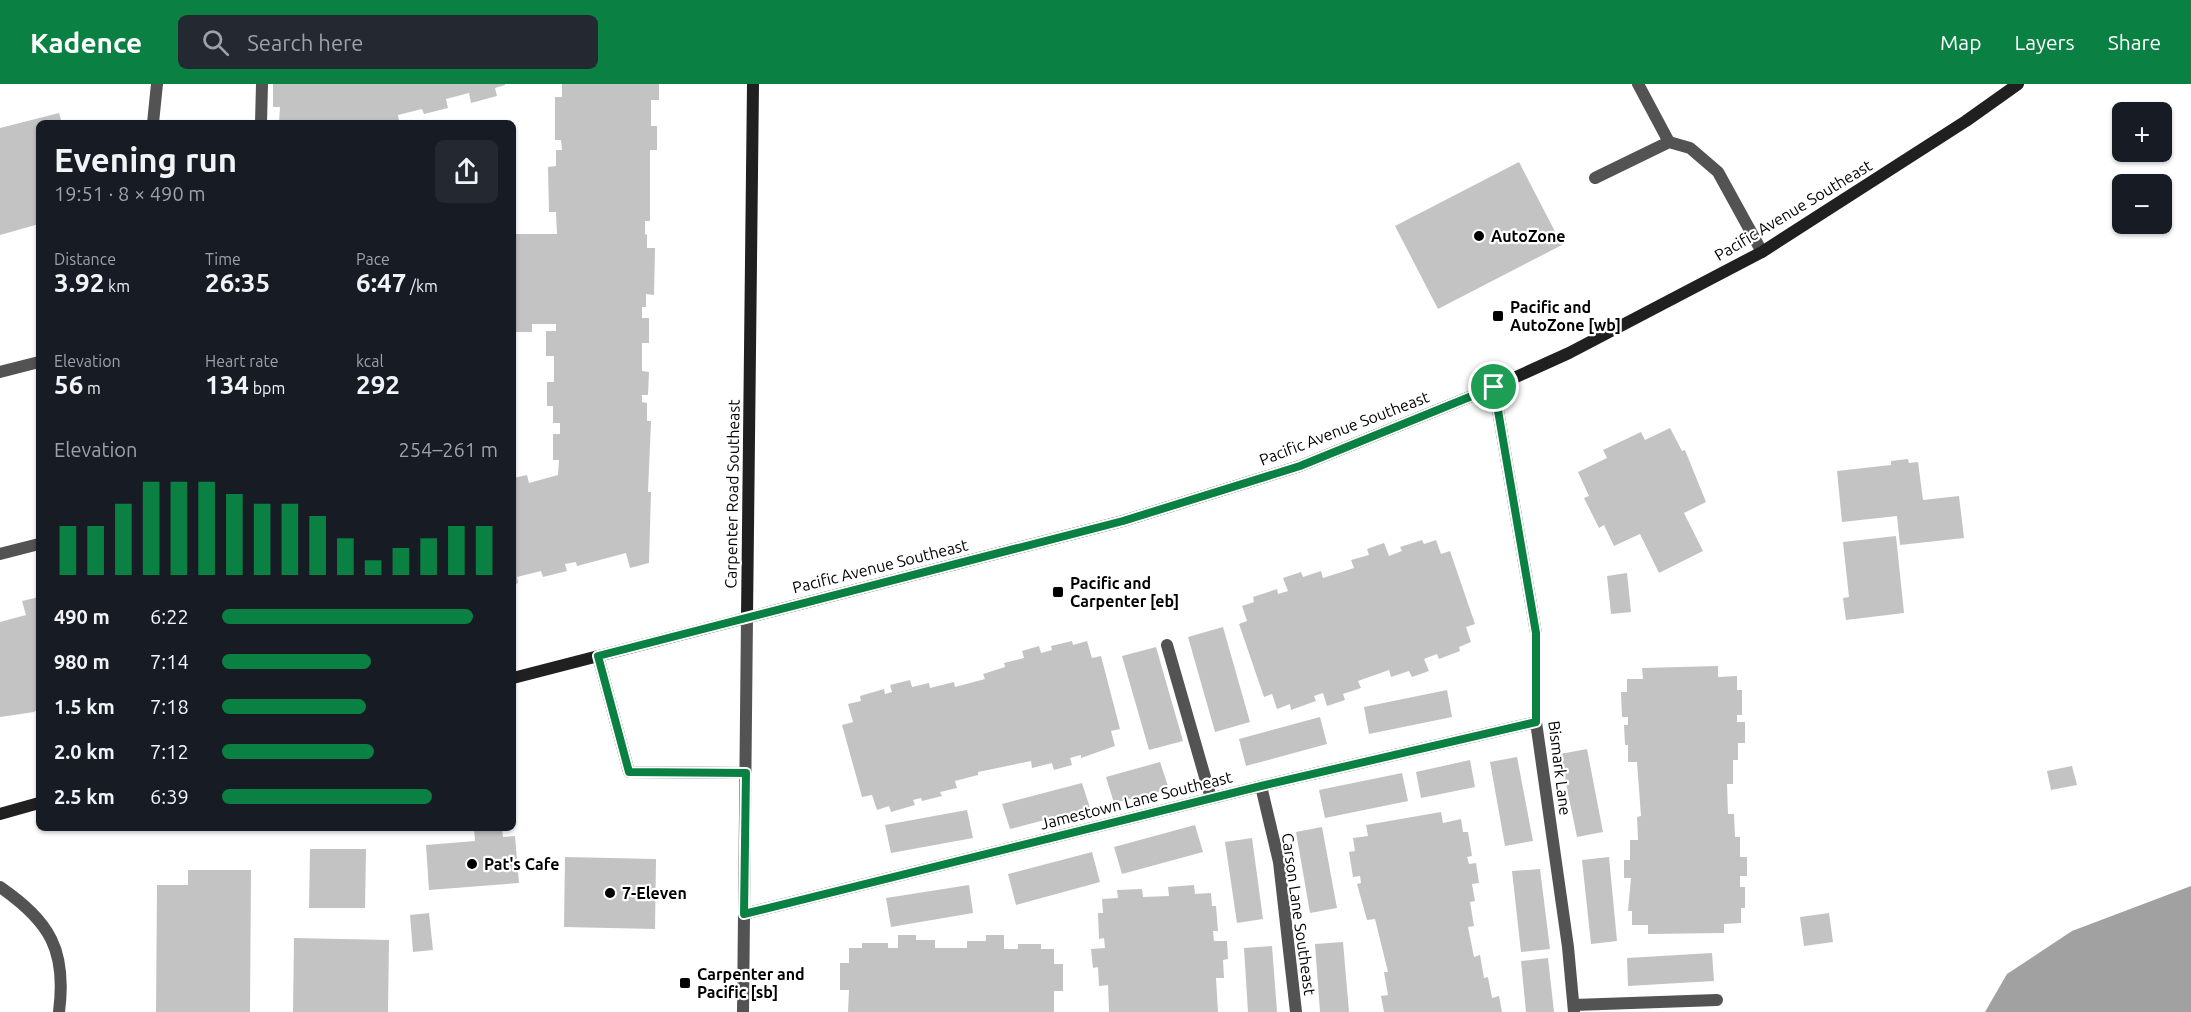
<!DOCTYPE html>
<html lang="en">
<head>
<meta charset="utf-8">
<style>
	body { margin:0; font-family:Ubuntu,sans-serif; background:#242831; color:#f1f3f6; height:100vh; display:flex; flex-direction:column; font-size:22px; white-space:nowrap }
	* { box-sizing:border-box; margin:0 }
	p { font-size:20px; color:#9ea1a6 }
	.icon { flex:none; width:33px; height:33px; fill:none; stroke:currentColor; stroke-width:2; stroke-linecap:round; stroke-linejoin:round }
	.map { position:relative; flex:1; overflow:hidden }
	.side { position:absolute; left:36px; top:36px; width:480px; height:711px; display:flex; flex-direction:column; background:#171b24; border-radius:9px; box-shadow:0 2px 4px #0004 }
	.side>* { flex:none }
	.controls { position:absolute; left:2112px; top:18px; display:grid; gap:12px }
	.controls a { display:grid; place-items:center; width:60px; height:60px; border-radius:9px; background:#171b24; box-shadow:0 2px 4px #0004; font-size:30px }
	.pin { position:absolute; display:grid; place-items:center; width:51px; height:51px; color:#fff; margin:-26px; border:3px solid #fff; border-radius:50%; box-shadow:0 2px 6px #0007 }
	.round { display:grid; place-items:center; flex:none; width:63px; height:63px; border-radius:9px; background:#242831 }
	.head { display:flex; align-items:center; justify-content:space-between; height:102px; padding:0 18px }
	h1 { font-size:33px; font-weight:700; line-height:45px }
	.figures { display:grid; grid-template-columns:repeat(3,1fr); gap:9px; height:102px; padding:6px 18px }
	.figures div { display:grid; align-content:center }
	.figures b { font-size:26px; font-weight:700 }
	.figures small { font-size:16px; font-weight:400 }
	.figures p { font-size:16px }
	.chart { height:168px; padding:12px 18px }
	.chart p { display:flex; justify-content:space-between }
	.chart svg { width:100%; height:108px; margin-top:6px; stroke:#0b8043; stroke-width:6 }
	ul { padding:0 18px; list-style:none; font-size:20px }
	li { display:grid; grid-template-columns:96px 72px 1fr; align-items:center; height:45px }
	li i { height:15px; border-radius:8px; background:#0b8043 }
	header { display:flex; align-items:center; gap:36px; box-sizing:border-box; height:84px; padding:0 30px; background:#0b8043; color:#fff }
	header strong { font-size:28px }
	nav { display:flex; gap:33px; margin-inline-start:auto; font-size:21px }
	.search { width:420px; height:54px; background:#242831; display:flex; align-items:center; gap:15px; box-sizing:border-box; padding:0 21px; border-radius:9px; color:#9ea1a6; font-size:22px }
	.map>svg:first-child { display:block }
</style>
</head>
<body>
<header>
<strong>Kadence</strong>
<div class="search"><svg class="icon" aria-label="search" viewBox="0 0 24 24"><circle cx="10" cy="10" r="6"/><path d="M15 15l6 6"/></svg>Search here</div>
<nav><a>Map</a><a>Layers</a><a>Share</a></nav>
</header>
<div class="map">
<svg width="2191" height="928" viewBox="0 0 2191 928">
	<rect width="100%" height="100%" fill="#fff"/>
	<polygon fill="#a1a1a1" points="2191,802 2191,928 1985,928 2007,890 2072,847"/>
	<g fill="#c3c3c3">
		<polygon points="273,0 505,0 505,1 495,4 497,12 471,19 469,9 446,15 448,24 424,30 422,25 398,31 399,36 389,39 279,39 280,23 273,23"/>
		<polygon points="562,0 659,0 659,16 651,16 651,42 657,42 657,66 650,66 650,137 645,137 645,150 647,151 647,164 655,164 654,211 646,210 646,223 642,223 642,234 649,234 649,259 642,259 642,287 649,288 648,311 642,311 642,318 647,319 647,337 651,337 648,408 651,408 649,479 630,484 626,469 577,482 576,478 565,480 567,487 543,493 541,487 517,493 518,499 513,501 513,394 527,391 529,399 558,391 559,376 553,376 553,350 560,350 560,339 553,339 553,322 547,322 547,298 554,298 554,272 546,272 546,247 556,247 556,240 532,240 532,248 513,248 513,150 557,150 556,128 549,128 548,83 556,82 556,66 562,66 561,56 555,56 555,13 562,13"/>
		<polygon points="59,29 62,39 39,39 39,140 0,151 0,44"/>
		<polygon points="1519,78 1562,161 1438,225 1395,142"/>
		<polygon points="1670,344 1682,367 1685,366 1706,418 1684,429 1703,467 1659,489 1640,450 1614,462 1604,441 1599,444 1584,414 1589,412 1578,388 1607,374 1603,366 1641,348 1645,356"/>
		<polygon points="1908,375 1909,379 1918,378 1923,416 1959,412 1964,454 1900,461 1897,432 1842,438 1837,387 1891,381 1891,377"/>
		<polygon points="1896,452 1904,529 1846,536 1843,514 1849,513 1843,458"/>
		<polygon points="1422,456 1424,460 1436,456 1441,470 1450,467 1475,540 1466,543 1471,558 1459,563 1460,567 1439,575 1437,570 1424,575 1429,587 1412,593 1409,587 1391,593 1389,586 1358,597 1361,604 1343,610 1345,616 1327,622 1323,609 1314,612 1316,617 1291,626 1290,620 1277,625 1272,610 1264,613 1239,540 1247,537 1242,522 1254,518 1253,513 1277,505 1278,510 1288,507 1283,494 1301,488 1303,493 1321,487 1323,494 1354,484 1351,476 1369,471 1367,465 1384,459 1389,472 1402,467 1400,463"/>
		<polygon points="1627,489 1631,528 1611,530 1607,492"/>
		<polygon points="39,513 39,624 34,628 0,633 0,538 26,531 22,517"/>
		<polygon points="1223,543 1250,638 1215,648 1188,553"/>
		<polygon points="1072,557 1073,561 1087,557 1092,574 1101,572 1120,645 1111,647 1115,662 1081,674 1081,671 1070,674 1072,681 1054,686 1052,679 1032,684 1031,677 978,688 978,691 955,697 957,704 940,708 942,712 922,717 921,714 913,716 915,721 891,728 889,722 877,726 872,711 862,713 842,641 853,638 848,620 861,617 860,612 884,605 885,610 892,608 890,601 910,596 912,603 929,599 930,604 954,598 955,603 985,595 983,590 1005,583 1004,579 1024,574 1022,567 1039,562 1041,569 1052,566 1051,562"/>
		<polygon points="1156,563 1183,657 1149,666 1122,572"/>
		<polygon points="1718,582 1718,593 1737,592 1737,606 1742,606 1742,631 1737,631 1737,638 1745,638 1745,659 1738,659 1738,676 1733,676 1733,700 1727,700 1728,730 1734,730 1735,753 1740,753 1740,773 1747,773 1747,792 1740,792 1740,803 1745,803 1745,824 1741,824 1741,839 1724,840 1724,849 1648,850 1648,841 1632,841 1632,827 1628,827 1631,794 1624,794 1624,776 1630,776 1630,756 1638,756 1637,733 1641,732 1637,678 1628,678 1628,661 1625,661 1624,641 1628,641 1628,633 1622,633 1621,608 1627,608 1627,595 1643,595 1642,584"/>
		<polygon points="1447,606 1452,633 1369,650 1364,623"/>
		<polygon points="1320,633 1327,660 1246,682 1239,655"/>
		<polygon points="1587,665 1603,748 1577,753 1560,670"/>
		<polygon points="1517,673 1533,757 1505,762 1490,678"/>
		<polygon points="1470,676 1475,703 1421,714 1416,688"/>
		<polygon points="1160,678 1169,705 1114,719 1106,693"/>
		<polygon points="2072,682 2077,701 2051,706 2047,687"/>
		<polygon points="1402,689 1408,717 1325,734 1319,706"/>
		<polygon points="1082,699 1090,724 1010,745 1002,720"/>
		<polygon points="967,726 973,754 891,769 885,741"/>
		<polygon points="1441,728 1443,739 1461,735 1463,748 1468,748 1472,772 1467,773 1469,780 1476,779 1479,799 1472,800 1475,817 1470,818 1474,842 1468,843 1474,873 1480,871 1484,894 1488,893 1492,914 1499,912 1502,928 1384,928 1381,912 1388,911 1384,888 1388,888 1375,835 1367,836 1357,800 1361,799 1360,792 1353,793 1349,768 1355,767 1353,754 1368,752 1366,741"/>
		<polygon points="1195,741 1203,768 1122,790 1114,763"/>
		<polygon points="1322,743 1337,824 1310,829 1296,748"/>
		<polygon points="474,744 502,744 503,753 515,752 519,799 429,806 426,761 475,757"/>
		<polygon points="1252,754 1263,835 1237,839 1225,758"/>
		<polygon points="310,765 366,765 365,824 309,824"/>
		<polygon points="1092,768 1100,798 1016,821 1008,790"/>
		<polygon points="565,773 656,775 655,845 564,843"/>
		<polygon points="1609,773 1617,857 1591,860 1582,776"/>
		<polygon points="1540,785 1550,865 1521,868 1512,787"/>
		<polygon points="188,786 251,786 250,928 156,928 157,801 188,801"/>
		<polygon points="969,801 973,829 891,843 886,814"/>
		<polygon points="1194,801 1195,810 1211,809 1212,822 1216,822 1218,847 1213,847 1214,857 1227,857 1228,875 1223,876 1224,894 1216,894 1218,928 1109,928 1108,901 1099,902 1098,883 1093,884 1091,865 1105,864 1104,854 1099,855 1098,829 1103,829 1102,815 1118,814 1117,806 1142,805 1143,813 1169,812 1168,803"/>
		<polygon points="429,829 433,866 413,868 410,831"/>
		<polygon points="1829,829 1833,858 1804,862 1800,833"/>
		<polygon points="898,851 916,851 916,856 935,856 935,864 967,864 967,857 986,857 986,851 1004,851 1004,865 1018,865 1018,860 1041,860 1041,865 1054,865 1054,880 1063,880 1063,907 1054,907 1054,928 848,928 849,906 840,906 840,879 849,879 849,864 862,864 862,859 888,859 888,864 898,864"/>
		<polygon points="294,854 389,856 388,928 293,928"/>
		<polygon points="1343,858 1349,928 1320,928 1315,860"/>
		<polygon points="1272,862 1277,928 1248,928 1244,864"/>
		<polygon points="1712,869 1714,897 1628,902 1627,874"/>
		<polygon points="1548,874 1554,928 1526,928 1521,877"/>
	</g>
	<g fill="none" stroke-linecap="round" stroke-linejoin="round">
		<g stroke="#535353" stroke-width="12">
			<polyline points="1638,0 1669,58"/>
			<polyline points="153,39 157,0"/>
			<polyline points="261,39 262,0"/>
			<polyline points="1595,94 1669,58 1690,64 1718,88 1762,168"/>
			<polyline points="0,288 39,278"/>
			<polyline points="0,470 39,460"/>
			<polyline points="1167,561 1211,714"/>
			<polyline points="598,572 629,688 746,689"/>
			<path d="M0 803C50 838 67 866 59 928"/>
			<polyline points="1574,921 1717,916"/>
		</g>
		<g stroke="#535353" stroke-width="12">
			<polyline points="1494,303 1536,549 1536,638 1568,863 1574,928"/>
			<polyline points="1261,702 1279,778 1296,928"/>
			<polyline points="744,830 1261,702 1536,638"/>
		</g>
		<polyline stroke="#535353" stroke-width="12" points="743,928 747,533"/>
		<g stroke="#202020" stroke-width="12">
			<polyline points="747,533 753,0"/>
			<polyline points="513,594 1123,437 1300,382 1494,303 1569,269 1762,168 1966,37 2018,0"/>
			<polyline points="0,730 39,719"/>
		</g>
	</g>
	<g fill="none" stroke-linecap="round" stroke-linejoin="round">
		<defs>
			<polygon id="route" points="1494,303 1536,549 1536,638 1261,702 744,830 746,689 629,688 598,572 1123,437 1300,382"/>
		</defs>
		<use href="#route" stroke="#fff" stroke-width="12"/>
		<use href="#route" stroke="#0b8043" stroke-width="8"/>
	</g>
	<g fill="#000" stroke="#fff" stroke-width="2">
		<circle cx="1479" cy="152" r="6"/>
		<rect x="1492" y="226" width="12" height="12" rx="3"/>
		<rect x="1052" y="502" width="12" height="12" rx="3"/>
		<circle cx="472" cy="780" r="6"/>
		<circle cx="610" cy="809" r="6"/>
		<rect x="679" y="893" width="12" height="12" rx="3"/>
	</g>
	<g text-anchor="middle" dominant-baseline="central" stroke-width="4.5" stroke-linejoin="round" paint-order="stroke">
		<g font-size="16" fill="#000" stroke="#fff">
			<text transform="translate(1793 126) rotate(-31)">Pacific Avenue Southeast</text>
			<text transform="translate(1344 344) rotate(-21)">Pacific Avenue Southeast</text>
			<text transform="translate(732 410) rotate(-89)">Carpenter Road Southeast</text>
			<text transform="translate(880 482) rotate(-14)">Pacific Avenue Southeast</text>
			<text transform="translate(1560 684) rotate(83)">Bismark Lane</text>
			<text transform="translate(1136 716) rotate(-14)">Jamestown Lane Southeast</text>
			<text transform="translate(1299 830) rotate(82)">Carson Lane Southeast</text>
		</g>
		<g font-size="16" font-weight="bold" fill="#000" stroke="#fff" text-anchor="start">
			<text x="1491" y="152">AutoZone</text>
			<text x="1510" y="223">Pacific and<tspan x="1510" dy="18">AutoZone [wb]</tspan></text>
			<text x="1070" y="499">Pacific and<tspan x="1070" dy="18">Carpenter [eb]</tspan></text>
			<text x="484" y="780">Pat's Cafe</text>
			<text x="622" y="809">7-Eleven</text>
			<text x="697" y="890">Carpenter and<tspan x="697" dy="18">Pacific [sb]</tspan></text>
		</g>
	</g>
</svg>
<div class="controls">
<a>+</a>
<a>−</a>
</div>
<div class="pin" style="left:1494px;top:303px;background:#1e9e55"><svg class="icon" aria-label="arrive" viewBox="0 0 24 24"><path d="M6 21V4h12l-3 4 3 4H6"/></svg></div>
<section class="side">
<div class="head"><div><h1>Evening run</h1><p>19:51 · 8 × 490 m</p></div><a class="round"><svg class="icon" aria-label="share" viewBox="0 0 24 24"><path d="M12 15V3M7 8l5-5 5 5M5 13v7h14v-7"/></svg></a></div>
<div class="figures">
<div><p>Distance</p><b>3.92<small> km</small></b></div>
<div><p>Time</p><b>26:35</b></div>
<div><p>Pace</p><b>6:47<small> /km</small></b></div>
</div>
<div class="figures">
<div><p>Elevation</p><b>56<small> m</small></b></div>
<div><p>Heart rate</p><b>134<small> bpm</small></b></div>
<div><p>kcal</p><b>292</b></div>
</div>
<div class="chart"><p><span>Elevation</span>254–261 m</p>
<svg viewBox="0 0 160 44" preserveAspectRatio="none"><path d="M5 44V24M15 44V24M25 44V15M35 44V6M45 44V6M55 44V6M65 44V11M75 44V15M85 44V15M95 44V20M105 44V29M115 44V38M125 44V33M135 44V29M145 44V24M155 44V24"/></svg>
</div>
<ul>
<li><b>490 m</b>6:22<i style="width:91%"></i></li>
<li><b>980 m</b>7:14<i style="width:54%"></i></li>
<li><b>1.5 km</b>7:18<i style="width:52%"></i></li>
<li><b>2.0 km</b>7:12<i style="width:55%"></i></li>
<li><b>2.5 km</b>6:39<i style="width:76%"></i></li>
</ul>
</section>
</div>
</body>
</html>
